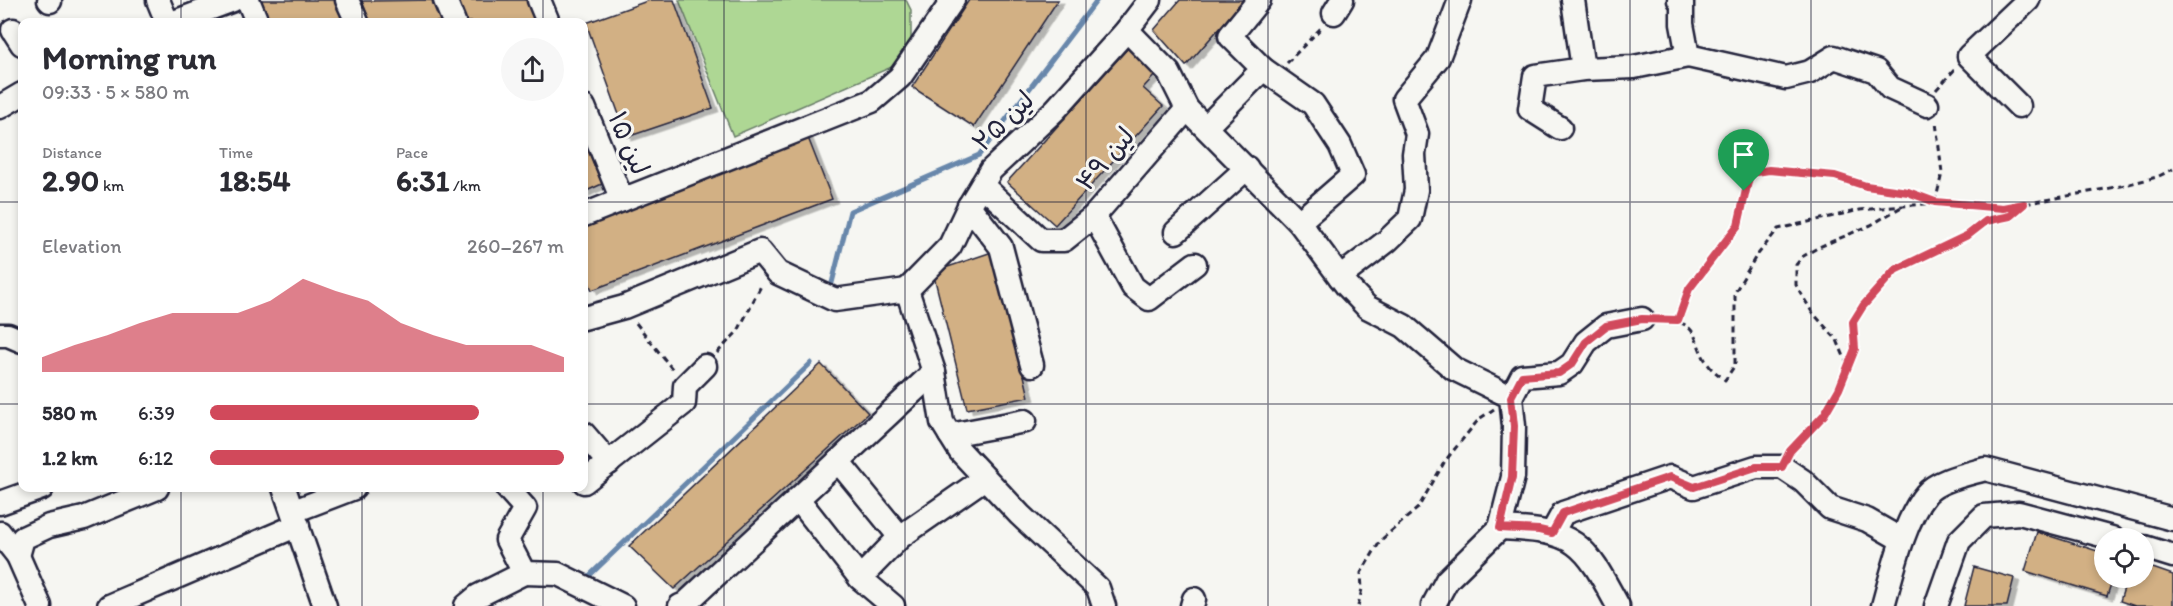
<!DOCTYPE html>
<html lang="en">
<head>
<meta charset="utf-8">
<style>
	body { margin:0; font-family:Itim,"Playpen Sans Arabic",sans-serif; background:#f7f7f7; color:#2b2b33; height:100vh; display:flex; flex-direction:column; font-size:22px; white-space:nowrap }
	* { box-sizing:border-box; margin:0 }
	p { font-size:20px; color:#7c7c81 }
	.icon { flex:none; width:33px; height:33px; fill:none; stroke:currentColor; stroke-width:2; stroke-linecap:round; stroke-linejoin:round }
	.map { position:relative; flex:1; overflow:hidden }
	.drawer { position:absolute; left:18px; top:18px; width:570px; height:474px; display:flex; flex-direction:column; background:#fff; border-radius:12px; box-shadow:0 3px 9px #0003 }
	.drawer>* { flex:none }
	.fabs { position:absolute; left:2094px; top:528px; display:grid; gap:12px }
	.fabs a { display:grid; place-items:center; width:60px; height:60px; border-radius:50%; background:#fff; box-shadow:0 3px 9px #0003; font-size:30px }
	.pin { position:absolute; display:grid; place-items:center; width:51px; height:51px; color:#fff; margin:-62px -26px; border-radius:50% 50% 50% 0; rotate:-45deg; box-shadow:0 0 6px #0007 }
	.pin .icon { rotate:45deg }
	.round { display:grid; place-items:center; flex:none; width:63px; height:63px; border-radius:32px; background:#f7f7f7 }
	.summary { display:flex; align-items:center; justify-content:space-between; height:102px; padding:0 24px }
	h1 { font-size:33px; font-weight:700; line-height:45px }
	.stats { display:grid; grid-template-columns:repeat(3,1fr); gap:9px; height:102px; padding:6px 24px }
	.stats div { display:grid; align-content:center }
	.stats b { font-size:30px; font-weight:700 }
	.stats small { font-size:16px; font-weight:400 }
	.stats p { font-size:16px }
	.chart { height:168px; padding:12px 24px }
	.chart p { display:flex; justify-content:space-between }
	.chart svg { width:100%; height:108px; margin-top:6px; fill:#d1495b; opacity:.7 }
	ul { padding:0 24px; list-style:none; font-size:20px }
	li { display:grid; grid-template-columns:96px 72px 1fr; align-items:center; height:45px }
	li i { height:15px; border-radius:8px; background:#d1495b }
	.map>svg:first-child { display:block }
</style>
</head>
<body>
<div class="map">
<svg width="2173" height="606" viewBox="0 0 2173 606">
	<defs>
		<filter id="shadow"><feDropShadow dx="5.5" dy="3.5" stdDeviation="0" flood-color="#0004"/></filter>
	</defs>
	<rect width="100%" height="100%" fill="#f6f6f2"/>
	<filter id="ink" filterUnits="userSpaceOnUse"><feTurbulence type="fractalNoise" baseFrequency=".0167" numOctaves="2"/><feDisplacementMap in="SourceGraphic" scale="12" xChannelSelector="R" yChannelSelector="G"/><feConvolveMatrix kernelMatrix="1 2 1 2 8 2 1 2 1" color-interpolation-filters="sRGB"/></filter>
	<g filter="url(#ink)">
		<polygon fill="#aed794" stroke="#687c68" stroke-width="1.5" points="679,0 906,0 911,10 911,40 894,66 733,136"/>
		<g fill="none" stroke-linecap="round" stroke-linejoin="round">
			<g stroke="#6887ab" stroke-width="5">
				<polyline points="830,291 850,211 979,155 1097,0"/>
				<polyline points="589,576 811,363"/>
			</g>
		</g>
		<g fill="#d2b084" stroke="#22223b" stroke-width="1.5" filter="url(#shadow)">
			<polygon points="260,0 335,0 345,22 269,22"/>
			<polygon points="438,0 447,22 370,22 362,1"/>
			<polygon points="451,0 527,0 536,22 461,22"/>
			<polygon points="650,0 674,0 713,108 627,137 586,23"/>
			<polygon points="969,0 1058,0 974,127 912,87"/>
			<polygon points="1180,0 1244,0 1186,66 1154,30"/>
			<polygon points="1128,48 1156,74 1143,88 1163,106 1055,225 1007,182"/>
			<polygon points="807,135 832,199 592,290 584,271 584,227"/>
			<polygon points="584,139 602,184 584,192"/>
			<polygon points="995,251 1029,397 967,409 933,272"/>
			<polygon points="821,364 868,413 674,589 629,546"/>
			<polygon points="2037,532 2104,553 2104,578 2113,578 2107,596 2025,571"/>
			<polygon points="2144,565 2173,575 2173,606 2135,606 2120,601 2127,578 2144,578"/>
			<polygon points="1974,567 2014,578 2007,606 1964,606"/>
		</g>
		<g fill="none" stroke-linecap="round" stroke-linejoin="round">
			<defs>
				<g id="minor">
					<polyline points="49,0 50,1"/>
					<polyline points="158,0 167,22"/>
					<polyline points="248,0 257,22"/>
					<polyline points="347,0 357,22"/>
					<polyline points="445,0 454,22"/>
					<polyline points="539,0 548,22"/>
					<polyline points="1573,0 1583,69"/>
					<polyline points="1679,0 1682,3 1682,24 1688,56 1786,78 1810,72 1834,57 1876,71 1890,88 1927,105"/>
					<polyline points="1334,13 1342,0"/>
					<polyline points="174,22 233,0"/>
					<polyline points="13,30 22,44"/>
					<polyline points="1263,69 1313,104 1340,145 1353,175 1299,222"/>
					<polyline points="2019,106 1969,56 2028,0"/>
					<polyline points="0,107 22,94"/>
					<polyline points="584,107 622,200"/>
					<polyline points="1187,109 1299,222 1346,285 1367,307 1404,326 1454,369 1511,397 1514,426 1513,477 1500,528 1447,580 1433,606"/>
					<polyline points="1207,126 1263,69 1230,36 1259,0"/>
					<polyline points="1560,128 1530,109 1535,76 1583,69 1634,67 1688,56"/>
					<polyline points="982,185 1041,240 1064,240 1094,216 1187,109 1169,73 1127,30"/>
					<polyline points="969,206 1001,247 1032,365"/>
					<polyline points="584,215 872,101 900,77 953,0"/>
					<polyline points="1094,216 1133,287 1149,299 1195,264"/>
					<polyline points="1176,232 1247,168"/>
					<polyline points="1340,277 1387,241 1410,219 1416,190 1414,154 1417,134 1404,99 1438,58 1460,0"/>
					<polyline points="907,290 950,246 969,206 991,170 1055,110 1127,30 1150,0"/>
					<polyline points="584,318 624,307 760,251 778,273 835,300 907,290 934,372 942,422 950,435 960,451 1020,515 1098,588 1104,606"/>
					<polyline points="0,335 8,335 22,341"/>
					<polyline points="1511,397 1522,376 1559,373 1572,364 1586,342 1606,326 1642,319"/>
					<polyline points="584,434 609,463"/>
					<polyline points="950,435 1025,421"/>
					<polyline points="838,461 900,537"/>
					<polyline points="584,482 684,403 685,386 705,366"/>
					<polyline points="284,488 325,606"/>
					<polyline points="507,488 525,508 507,540 524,573 558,574 623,606"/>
					<polyline points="798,499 860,578 893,606"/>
					<polyline points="0,503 42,488"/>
					<polyline points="294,511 354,488"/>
					<path d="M1500 528C1577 531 1583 541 1618 606"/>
					<polyline points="0,533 18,556 40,606"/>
					<polyline points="1552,533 1563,513 1670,477 1694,487 1756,467 1782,467 1803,481 1830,508 1867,520 1902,540"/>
					<polyline points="2144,547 2173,556"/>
					<polyline points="18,556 23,538 49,526 84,518 157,488"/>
					<polyline points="860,578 900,537 985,478"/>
					<polyline points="109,606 298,525"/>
					<polyline points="466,606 478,596 524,573"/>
					<polyline points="680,606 685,604 934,372"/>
					<polyline points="1192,606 1194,599"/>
					<path d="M1883 606C1892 574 1904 520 1926 494 1937 480 1968 474 1985 469L2173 519"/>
					<polyline points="1936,606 1959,541 1984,516 2019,513 2112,538"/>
				</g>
			</defs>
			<use href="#minor" stroke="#22223b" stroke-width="27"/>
			<g stroke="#22223b" stroke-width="3" stroke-dasharray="6 4.5" stroke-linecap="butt">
				<polyline points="1287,63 1322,27"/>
				<polyline points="1936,90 1956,68"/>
				<path d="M1659 319C1704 321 1690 342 1710 367 1714 372 1721 376 1725 380L1735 365V292L1755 258 1778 229 1860 210 1935 203 2003 208 2121 186 2157 177 2173 169"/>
				<polyline points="1678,320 1689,289 1738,225 1750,173 1769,170 1835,176 1866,186 1908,192 1935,203 1942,173 1936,122"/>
				<polyline points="636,323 673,370"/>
				<polyline points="717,353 738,331 762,284"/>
				<polyline points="1848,366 1855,349 1853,322 1863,306 1895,270 1968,235 1986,221 2010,216 2024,204"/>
				<polyline points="1790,451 1824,415 1848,366 1837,340 1812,312 1796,285 1796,265 1802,257 1819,247 1871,225 1903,206"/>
				<polyline points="1358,606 1362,589 1361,573 1381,540 1418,508 1445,461 1479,419 1494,409"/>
			</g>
			<use href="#minor" stroke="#f6f6f2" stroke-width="22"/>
		</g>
	</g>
	<g fill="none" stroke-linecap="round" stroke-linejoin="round" filter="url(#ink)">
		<defs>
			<polygon id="route" points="1769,170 1835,176 1866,186 1908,192 1935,202 2003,208 2024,204 2010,216 1986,221 1968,235 1895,270 1863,306 1853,322 1855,349 1839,389 1824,415 1790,451 1782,467 1756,467 1694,487 1670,477 1563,513 1552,533 1539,530 1500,528 1512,477 1514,426 1511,397 1522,376 1559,373 1572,364 1586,342 1606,326 1642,319 1678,320 1689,289 1738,225 1750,173"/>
		</defs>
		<use href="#route" stroke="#fff" stroke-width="12"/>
		<use href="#route" stroke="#d1495b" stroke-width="8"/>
	</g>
	<path fill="none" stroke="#22223b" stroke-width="1.5" stroke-opacity="0.55" d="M181 0V22M362 0V22M543 0V22M724 0V606M905 0V606M1086 0V606M1268 0V606M1449 0V606M1630 0V606M1811 0V606M1992 0V606M0 202H22M584 202H2173M0 404H22M584 404H2173M181 488V606M362 488V606M543 488V606"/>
	<g text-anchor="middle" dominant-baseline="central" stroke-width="6" stroke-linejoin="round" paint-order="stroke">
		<g font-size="26" fill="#22223b" stroke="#f6f6f2">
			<text transform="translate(1003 121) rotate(-44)">لین ۲۵</text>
			<text transform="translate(629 143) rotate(67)">لین ۱۵</text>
			<text transform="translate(1105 159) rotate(-49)">لین ۴۹</text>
		</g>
	</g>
</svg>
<div class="fabs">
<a><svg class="icon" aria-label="locate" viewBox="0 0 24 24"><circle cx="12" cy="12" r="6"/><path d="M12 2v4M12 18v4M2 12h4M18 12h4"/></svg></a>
</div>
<div class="pin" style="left:1744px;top:191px;background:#1e9e55"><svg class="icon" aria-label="arrive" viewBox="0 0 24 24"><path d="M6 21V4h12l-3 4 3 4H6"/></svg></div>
<section class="drawer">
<div class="summary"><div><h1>Morning run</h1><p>09:33 · 5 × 580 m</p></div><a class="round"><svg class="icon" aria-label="share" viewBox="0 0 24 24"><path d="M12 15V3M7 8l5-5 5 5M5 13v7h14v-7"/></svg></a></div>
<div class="stats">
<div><p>Distance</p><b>2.90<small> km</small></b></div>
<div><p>Time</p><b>18:54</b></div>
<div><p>Pace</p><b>6:31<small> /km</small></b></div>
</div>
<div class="chart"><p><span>Elevation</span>260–267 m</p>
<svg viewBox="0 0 160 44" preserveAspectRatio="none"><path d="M0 44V38L10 33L20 29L30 24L40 20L50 20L60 20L70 15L80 6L90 11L100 15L110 24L120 29L130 33L140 33L150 33L160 38V44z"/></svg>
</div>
<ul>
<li><b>580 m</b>6:39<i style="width:76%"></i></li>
<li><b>1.2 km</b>6:12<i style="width:100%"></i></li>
</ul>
</section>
</div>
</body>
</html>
